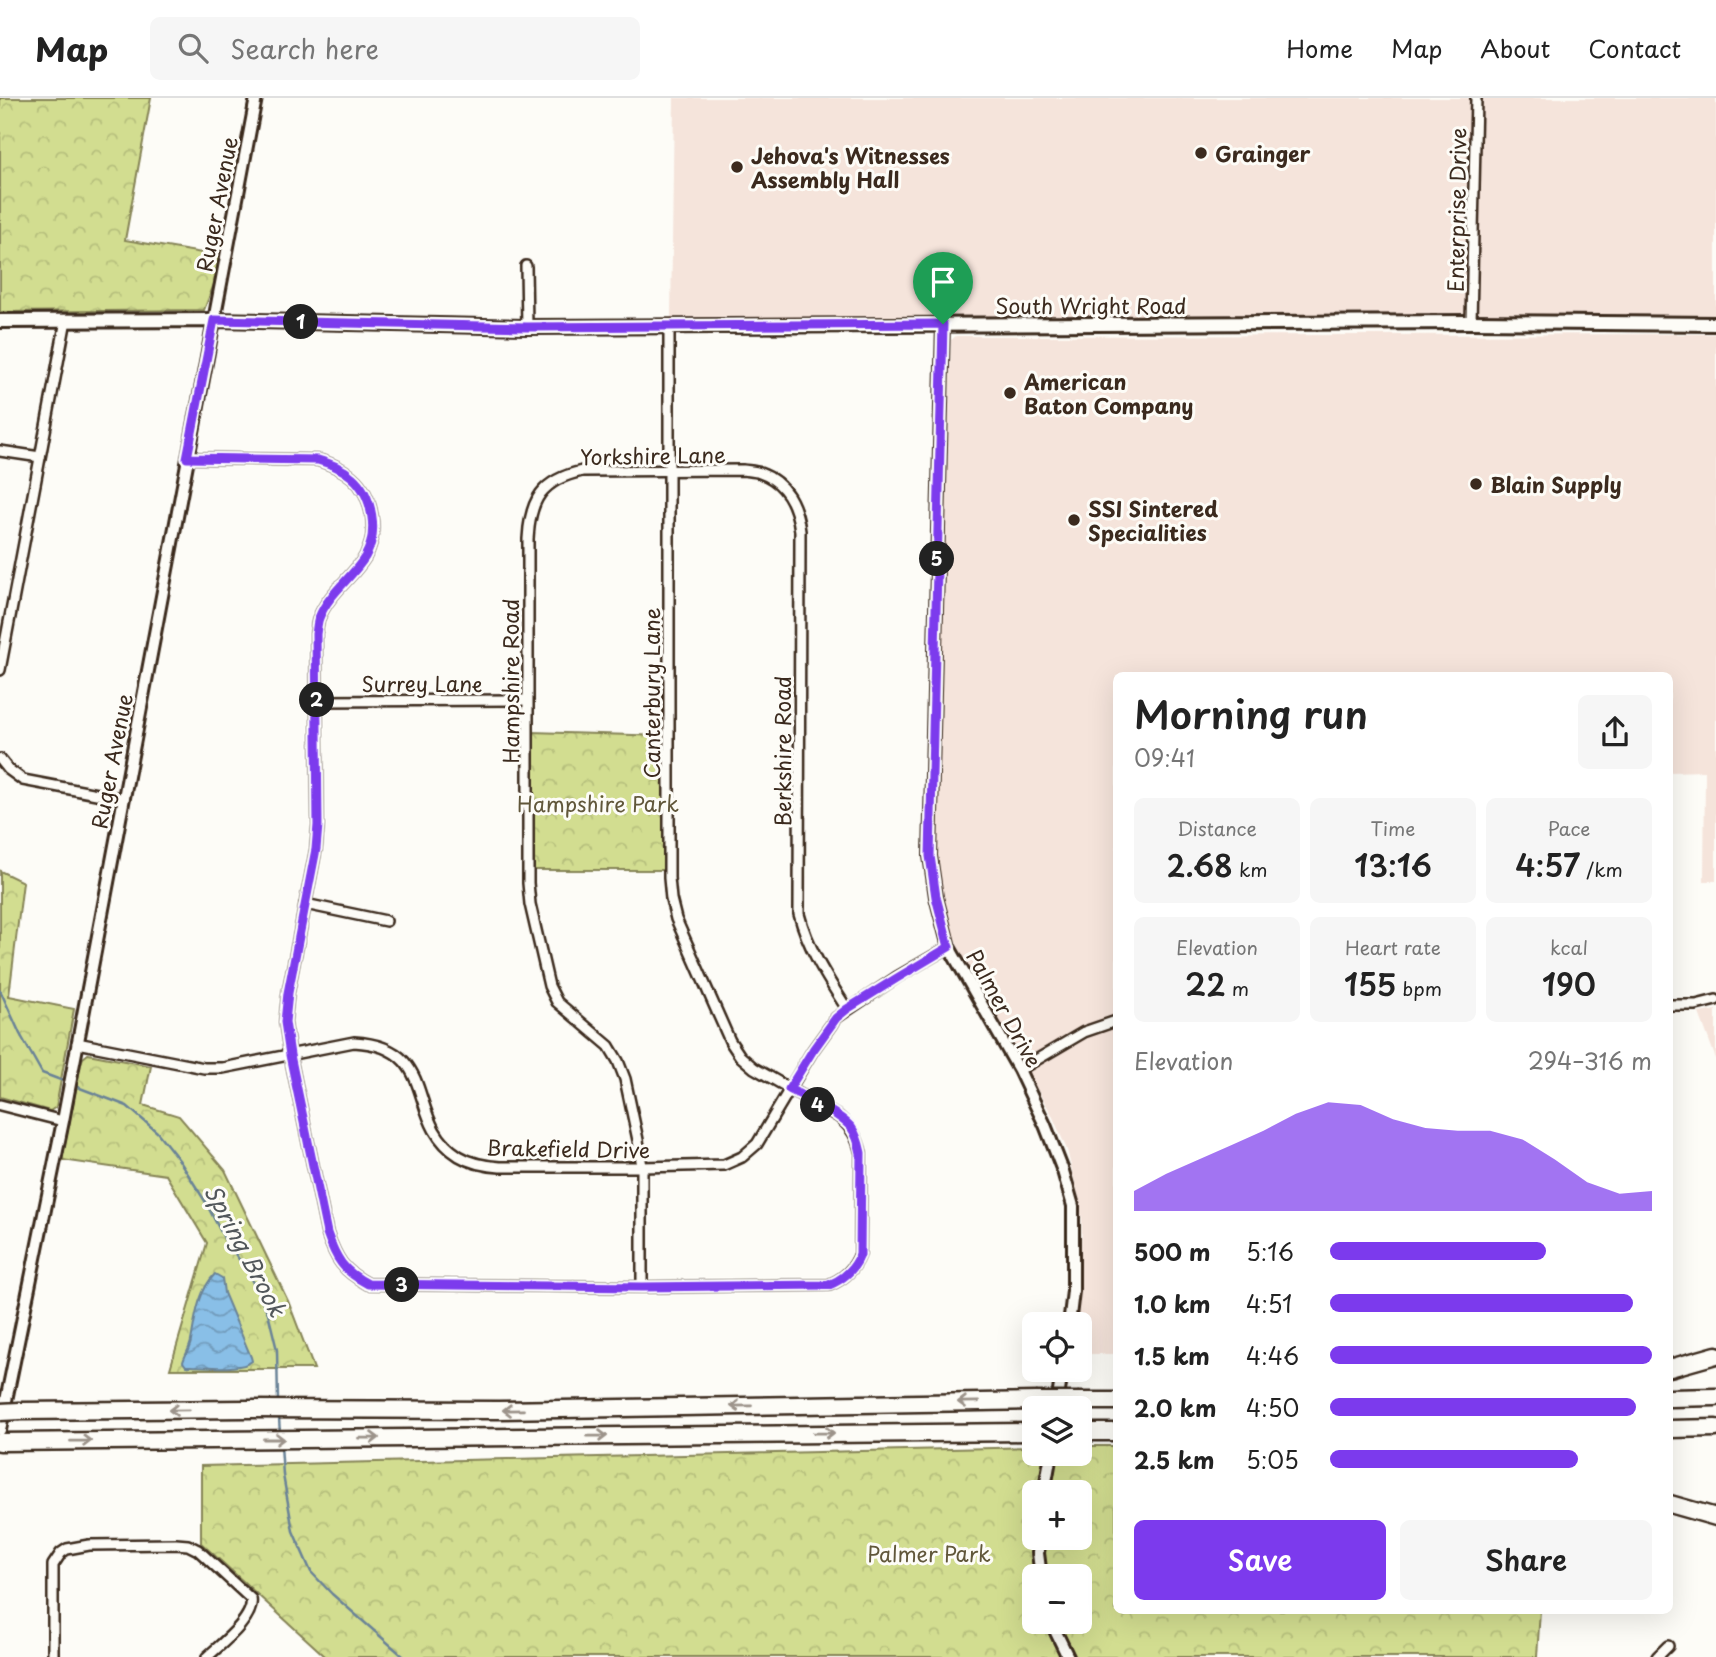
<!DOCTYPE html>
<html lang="en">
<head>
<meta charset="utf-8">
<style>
	body { margin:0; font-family:"Playpen Sans",sans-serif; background:#f6f6f6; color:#222; height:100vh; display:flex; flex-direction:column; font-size:26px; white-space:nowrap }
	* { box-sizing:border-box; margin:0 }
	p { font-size:23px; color:#767676 }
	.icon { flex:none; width:38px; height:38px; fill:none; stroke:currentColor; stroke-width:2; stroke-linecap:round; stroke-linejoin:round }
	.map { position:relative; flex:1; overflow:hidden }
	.details { position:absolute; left:1113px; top:574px; width:560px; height:942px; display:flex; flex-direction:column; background:#fff; border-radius:10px; box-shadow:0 7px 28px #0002 }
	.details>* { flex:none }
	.fabs { position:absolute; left:1022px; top:1214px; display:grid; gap:14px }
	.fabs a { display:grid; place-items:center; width:70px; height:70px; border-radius:10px; background:#fff; box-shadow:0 7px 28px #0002; font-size:35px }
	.pin { position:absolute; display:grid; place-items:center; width:60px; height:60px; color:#fff; margin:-72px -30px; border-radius:50% 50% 50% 0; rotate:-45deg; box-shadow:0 0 7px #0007 }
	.pin .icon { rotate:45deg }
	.km { position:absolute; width:35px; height:35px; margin:-18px; border-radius:50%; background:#222; color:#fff; font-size:19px; line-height:35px; text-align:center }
	.round { display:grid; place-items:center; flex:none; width:74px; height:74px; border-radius:10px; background:#f6f6f6 }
	.head { display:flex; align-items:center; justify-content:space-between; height:119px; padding:0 21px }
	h1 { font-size:38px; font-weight:600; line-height:52px }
	.stats { display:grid; grid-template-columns:repeat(3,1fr); gap:10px; height:119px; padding:7px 21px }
	.stats div { display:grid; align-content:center; border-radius:10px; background:#f6f6f6; text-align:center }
	.stats b { font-size:30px; font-weight:600 }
	.stats small { font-size:19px; font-weight:400 }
	.stats p { font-size:19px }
	.chart { height:196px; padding:14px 21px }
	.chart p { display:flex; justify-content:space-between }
	.chart svg { width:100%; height:126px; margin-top:7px; fill:#7c3aed; opacity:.7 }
	.primary-button { display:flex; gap:14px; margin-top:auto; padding:14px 21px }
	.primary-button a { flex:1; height:80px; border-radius:10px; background:#7c3aed; color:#fff; font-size:28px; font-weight:600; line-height:80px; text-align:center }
	.primary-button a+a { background:#f6f6f6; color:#222 }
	ul { padding:0 21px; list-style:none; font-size:23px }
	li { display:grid; grid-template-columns:112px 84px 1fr; align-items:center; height:52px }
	li i { height:18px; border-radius:9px; background:#7c3aed }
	header { display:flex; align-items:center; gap:42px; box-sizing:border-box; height:98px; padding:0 35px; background:#fff; border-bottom:2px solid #e0e0e0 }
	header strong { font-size:33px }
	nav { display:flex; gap:38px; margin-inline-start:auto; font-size:24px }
	.search { width:490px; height:63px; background:#f6f6f6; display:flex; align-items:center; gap:18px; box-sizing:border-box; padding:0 24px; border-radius:10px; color:#767676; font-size:26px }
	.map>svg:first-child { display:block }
</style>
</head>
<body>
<header>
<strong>Map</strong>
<div class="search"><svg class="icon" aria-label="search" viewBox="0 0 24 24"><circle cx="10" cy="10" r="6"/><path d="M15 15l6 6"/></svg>Search here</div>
<nav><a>Home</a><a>Map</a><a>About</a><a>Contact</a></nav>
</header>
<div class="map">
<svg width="1716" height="1559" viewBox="0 0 1716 1559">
	<defs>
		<pattern id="park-crowns" width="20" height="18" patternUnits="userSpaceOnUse" patternTransform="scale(1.75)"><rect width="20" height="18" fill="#d2dd90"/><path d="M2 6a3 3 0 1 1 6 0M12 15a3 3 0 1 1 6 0" fill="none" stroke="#b5be7c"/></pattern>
		<pattern id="water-waves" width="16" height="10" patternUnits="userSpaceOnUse" patternTransform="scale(1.75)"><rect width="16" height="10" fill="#89bfe7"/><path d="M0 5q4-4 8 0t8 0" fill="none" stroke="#719bbb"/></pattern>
	</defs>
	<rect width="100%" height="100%" fill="#fdfcf7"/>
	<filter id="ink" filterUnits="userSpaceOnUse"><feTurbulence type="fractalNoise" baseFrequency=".0143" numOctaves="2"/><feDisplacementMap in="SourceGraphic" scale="14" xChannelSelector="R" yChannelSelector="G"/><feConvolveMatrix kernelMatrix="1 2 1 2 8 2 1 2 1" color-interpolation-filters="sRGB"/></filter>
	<g filter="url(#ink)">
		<g fill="#f5e4db">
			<polygon points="674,0 1716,0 1716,218 671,220"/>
			<polygon points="1716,236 1716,783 1704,783 1705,673 1670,674 1670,578 1116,578 1116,1256 1080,1256 1080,1227 1074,1227 1080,1188 1082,1122 1079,1101 1067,1052 1052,1017 968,872 953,836 939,785 936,736 951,242 956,238 969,238"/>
			<polygon points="1716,912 1716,961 1699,915"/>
		</g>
		<g fill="url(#park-crowns)" stroke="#868457" stroke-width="2" fill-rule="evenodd">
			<polygon points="0,0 151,0 125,142 220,158 216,181 204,212 0,214"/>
			<polygon points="531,634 666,638 665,772 531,772"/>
			<polygon points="0,773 23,784 9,898 74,911 56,1009 50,1013 0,999"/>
			<polygon points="88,956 151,968 143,1007 179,1018 225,1072 288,1203 314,1271 170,1271 207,1145 166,1077 62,1062 81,965 83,960"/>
			<path d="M1080 1348H1116V1512H1540L1537 1559H326L201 1445V1368L1034 1349V1356H1080ZM1034 1395H1080V1440H1034ZM1034 1479H1080V1524H1034Z"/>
		</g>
		<path fill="url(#water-waves)" stroke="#6a8397" stroke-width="2" d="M215 1176 222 1180 224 1195 251 1259 252 1263C241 1273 205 1268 190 1268H186L183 1264C185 1257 190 1250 191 1243 195 1221 198 1193 215 1176Z"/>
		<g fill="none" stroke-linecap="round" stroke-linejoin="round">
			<g stroke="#6a8397" stroke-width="2.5">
				<polyline points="0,892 20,936 42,975 66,984"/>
				<polyline points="72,987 127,1008 157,1034 179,1062 205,1103 225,1142 246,1171 268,1215 277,1252 278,1305"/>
				<polyline points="279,1319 280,1337"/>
				<polyline points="281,1347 283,1377 293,1433 311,1474 332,1496 404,1559"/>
			</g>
			<defs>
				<g id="minor">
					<polyline points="526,168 527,229"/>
					<polyline points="1471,224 1476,0"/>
					<polyline points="0,353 40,359"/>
					<path d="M187 360 318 362C331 366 342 370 352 379 373 397 379 435 365 459 352 480 328 496 319 520 317 525 317 531 316 536L318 727 316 751 288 895 285 924 290 957 327 1135C336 1161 343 1173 368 1186L642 1189 829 1187C844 1181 854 1172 860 1156L861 1055C857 1039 852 1030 839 1019L754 970 740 958 730 943 676 821 671 801 669 780V228"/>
					<polyline points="0,572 66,222"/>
					<polyline points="317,603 527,602"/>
					<polyline points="0,661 8,671 23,682 123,701"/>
					<polyline points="305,806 386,823"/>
					<polyline points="1670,907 1696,907 1716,902"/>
					<path d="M77 945 204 970H223L354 944C442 949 403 1023 459 1058 472 1066 486 1068 500 1069H642L724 1067 742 1059 757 1046 813 952 836 920 897 879 949 849"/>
					<polyline points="1019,972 1084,934 1116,923"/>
					<polyline points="0,1007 63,1023"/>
					<path d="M642 1189V1069L638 1042 625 981 618 963 609 948 557 904 549 888 530 806 528 785V441C530 401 542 382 582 373L743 372C748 373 755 373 760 375 786 384 797 408 800 433L799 816C808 851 828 881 847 911"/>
					<path d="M53 1559V1467L61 1455 67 1451 89 1447 176 1446 188 1447 198 1452 251 1501C255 1520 221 1546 207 1559"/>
					<polyline points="1657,1559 1668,1548"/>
				</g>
				<g id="tertiary">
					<polyline points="943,226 930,758 936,799 949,849 1019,972 1045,1027 1063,1073 1073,1108 1073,1193 1069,1227"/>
					<polyline points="1057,1308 1062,1272"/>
					<polyline points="0,1332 63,1023 256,0"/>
					<polyline points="1044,1395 1051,1356"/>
					<polyline points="1040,1440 1038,1455 1041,1479"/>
					<polyline points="1051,1524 1068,1559"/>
				</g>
				<polyline id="secondary" points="0,223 214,222 527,229 1471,224 1716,226"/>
				<g id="motorway">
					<polyline points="1670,1270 1716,1257"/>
					<polyline points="1670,1300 1716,1299"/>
					<polyline points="1079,1303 1116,1303"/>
					<polyline points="20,1313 248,1311 498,1312 1036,1303"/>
					<polyline points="1670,1331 1716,1330"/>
					<polyline points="1080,1334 1116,1334"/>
					<polyline points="0,1344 1034,1334"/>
					<polyline points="1670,1406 1716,1419"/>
				</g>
			</defs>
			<use href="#minor" stroke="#3b2a1e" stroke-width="14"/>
			<use href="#tertiary" stroke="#3b2a1e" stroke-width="16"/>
			<use href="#secondary" stroke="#3b2a1e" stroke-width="18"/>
			<use href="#motorway" stroke="#3b2a1e" stroke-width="21"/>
			<use href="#minor" stroke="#fdfcf7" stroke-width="9"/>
			<use href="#tertiary" stroke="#fdfcf7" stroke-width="10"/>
			<use href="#secondary" stroke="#fdfcf7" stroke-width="12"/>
			<use href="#motorway" stroke="#fdfcf7" stroke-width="16"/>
			<defs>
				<g id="motorway-bridge">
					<polyline points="1036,1303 1079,1303"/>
					<polyline points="0,1314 20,1313"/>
				</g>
			</defs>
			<use href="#motorway-bridge" stroke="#3b2a1e" stroke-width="21" stroke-linecap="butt"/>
			<use href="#motorway-bridge" stroke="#fdfcf7" stroke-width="16"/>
		</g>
		<defs><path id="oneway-shaft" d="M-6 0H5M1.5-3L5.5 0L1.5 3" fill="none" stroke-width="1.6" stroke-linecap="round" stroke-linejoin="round" transform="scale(1.75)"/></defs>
		<g stroke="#9c938a">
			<use href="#oneway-shaft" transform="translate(968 1304) rotate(179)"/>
			<use href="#oneway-shaft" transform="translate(741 1308) rotate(179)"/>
			<use href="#oneway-shaft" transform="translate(179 1312) rotate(179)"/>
			<use href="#oneway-shaft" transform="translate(513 1312) rotate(179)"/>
			<use href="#oneway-shaft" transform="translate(824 1335) rotate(-1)"/>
			<use href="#oneway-shaft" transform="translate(597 1338) rotate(-1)"/>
			<use href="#oneway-shaft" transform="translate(369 1340) rotate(-1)"/>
			<use href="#oneway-shaft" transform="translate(274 1341)"/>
			<use href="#oneway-shaft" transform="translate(81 1343) rotate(-1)"/>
		</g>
	</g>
	<g fill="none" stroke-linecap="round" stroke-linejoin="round" filter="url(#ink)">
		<defs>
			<path id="route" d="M214 222 527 229 943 226 930 758 936 799 949 849 897 880 847 911 836 920 813 952 789 991C808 1001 837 1014 851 1029 857 1037 859 1045 861 1055L860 1157C854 1172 844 1181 829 1187L642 1189 368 1186C343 1173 336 1161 327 1135L290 957 285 924 288 895 316 751 318 727 316 536C317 531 317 525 319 520 328 496 352 480 365 459 379 435 373 397 352 379 342 370 331 366 318 362L187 360Z"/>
		</defs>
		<use href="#route" stroke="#fff" stroke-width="14"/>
		<use href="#route" stroke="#7c3aed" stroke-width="9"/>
	</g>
	<g fill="#3b2a1e" stroke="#fdfcf7" stroke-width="2.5">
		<circle cx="1201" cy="55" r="7"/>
		<circle cx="737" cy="69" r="7"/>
		<circle cx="1010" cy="295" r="7"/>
		<circle cx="1476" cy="386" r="7"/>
		<circle cx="1074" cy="422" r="7"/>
	</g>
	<g text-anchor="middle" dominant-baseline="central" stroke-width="6" stroke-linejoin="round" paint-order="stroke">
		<g font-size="21" font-weight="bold" fill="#3b2a1e" stroke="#fdfcf7" text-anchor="start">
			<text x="1215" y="55">Grainger</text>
			<text x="751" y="57">Jehova's Witnesses<tspan x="751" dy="24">Assembly Hall</tspan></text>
			<text x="1024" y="283">American<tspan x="1024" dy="24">Baton Company</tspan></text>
			<text x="1490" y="386">Blain Supply</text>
			<text x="1088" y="410">SSI Sintered<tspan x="1088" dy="24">Specialities</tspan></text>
		</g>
		<g font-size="21" fill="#3b2a1e" stroke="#fdfcf7">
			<text transform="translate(216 106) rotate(-79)">Ruger Avenue</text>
			<text transform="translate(1456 112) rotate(-89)">Enterprise Drive</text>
			<text x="1091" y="207">South Wright Road</text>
			<text transform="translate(653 357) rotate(-1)">Yorkshire Lane</text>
			<text transform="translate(510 583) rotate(-90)">Hampshire Road</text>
			<text x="422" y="585">Surrey Lane</text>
			<text transform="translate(651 595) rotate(-90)">Canterbury Lane</text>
			<text transform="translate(782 653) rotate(-90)">Berkshire Road</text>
			<text transform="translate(111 663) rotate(-79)">Ruger Avenue</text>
			<text transform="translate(1005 910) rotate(61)">Palmer Drive</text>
			<text transform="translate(568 1050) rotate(1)">Brakefield Drive</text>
		</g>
		<g font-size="21" fill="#61573a" stroke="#fdfcf7">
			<text x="598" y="705">Hampshire Park</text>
			<text x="929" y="1455">Palmer Park</text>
		</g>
		<g font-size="23" font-style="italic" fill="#52575a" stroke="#fdfcf7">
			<text transform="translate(246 1152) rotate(62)">Spring Brook</text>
		</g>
	</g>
</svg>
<div class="fabs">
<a><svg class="icon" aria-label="locate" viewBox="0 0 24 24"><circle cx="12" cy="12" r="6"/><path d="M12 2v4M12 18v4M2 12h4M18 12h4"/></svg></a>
<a><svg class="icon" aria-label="layers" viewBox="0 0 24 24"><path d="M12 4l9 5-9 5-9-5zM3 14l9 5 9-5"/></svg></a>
<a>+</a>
<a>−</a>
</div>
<div class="pin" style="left:943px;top:226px;background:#1e9e55"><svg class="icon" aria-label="arrive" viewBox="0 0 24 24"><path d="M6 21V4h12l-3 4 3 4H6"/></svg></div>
<b class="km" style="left:301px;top:224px">1</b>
<b class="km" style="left:317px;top:602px">2</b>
<b class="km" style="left:402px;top:1187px">3</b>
<b class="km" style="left:818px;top:1007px">4</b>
<b class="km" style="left:937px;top:461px">5</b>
<section class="details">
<div class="head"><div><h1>Morning run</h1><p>09:41</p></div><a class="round"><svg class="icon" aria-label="share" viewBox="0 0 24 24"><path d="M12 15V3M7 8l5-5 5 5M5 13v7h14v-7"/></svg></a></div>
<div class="stats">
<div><p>Distance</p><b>2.68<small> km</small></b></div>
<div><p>Time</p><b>13:16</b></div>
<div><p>Pace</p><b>4:57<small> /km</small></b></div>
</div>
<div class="stats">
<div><p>Elevation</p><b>22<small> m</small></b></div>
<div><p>Heart rate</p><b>155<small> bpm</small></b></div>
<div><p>kcal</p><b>190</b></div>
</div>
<div class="chart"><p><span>Elevation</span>294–316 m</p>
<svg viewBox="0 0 160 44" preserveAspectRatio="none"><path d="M0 44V37L10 31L20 26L30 21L40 16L50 10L60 6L70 7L80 12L90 15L100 16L110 16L120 19L130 26L140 34L150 38L160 37V44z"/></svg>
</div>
<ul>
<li><b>500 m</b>5:16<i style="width:67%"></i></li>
<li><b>1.0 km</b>4:51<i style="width:94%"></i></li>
<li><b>1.5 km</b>4:46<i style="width:100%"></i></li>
<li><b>2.0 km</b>4:50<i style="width:95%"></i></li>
<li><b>2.5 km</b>5:05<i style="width:77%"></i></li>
</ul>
<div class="primary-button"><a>Save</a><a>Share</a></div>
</section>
</div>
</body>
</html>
